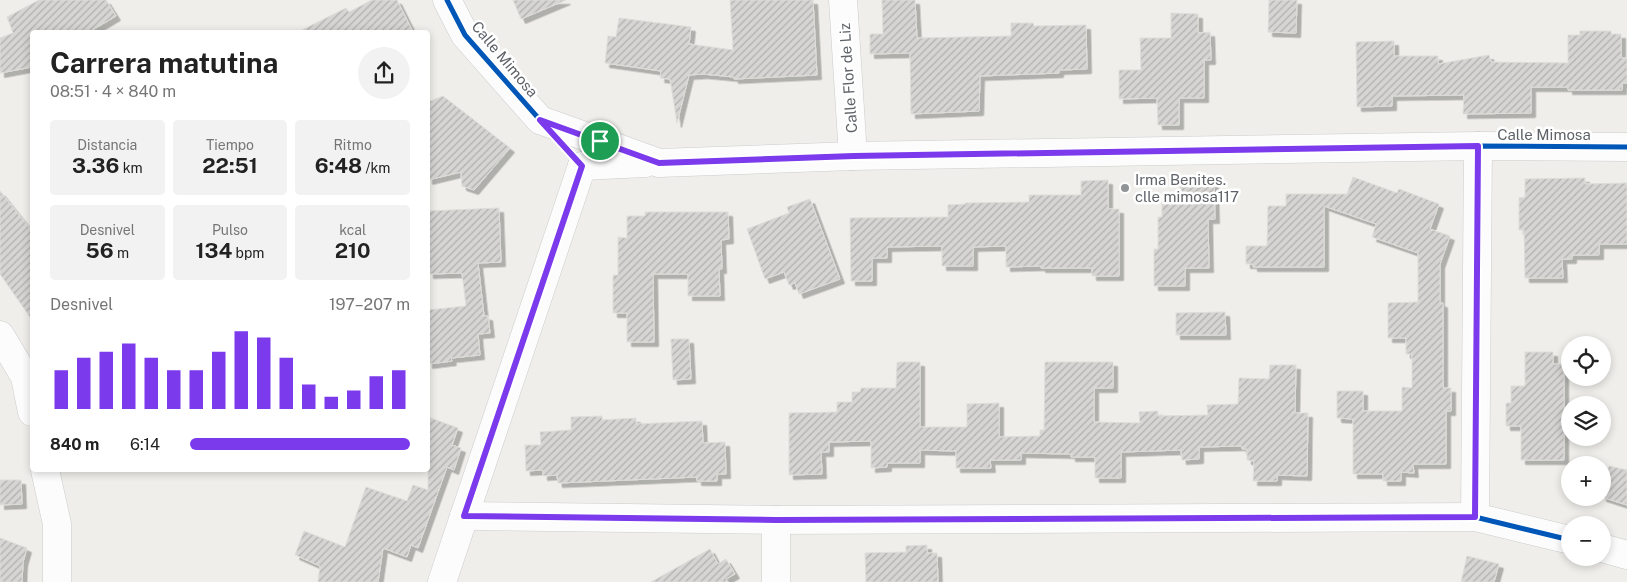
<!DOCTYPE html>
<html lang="es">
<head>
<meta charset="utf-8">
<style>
	body { margin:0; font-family:"Public Sans",sans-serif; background:#f2f2f2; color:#222; height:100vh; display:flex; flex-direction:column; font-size:19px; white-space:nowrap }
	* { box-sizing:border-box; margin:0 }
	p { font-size:16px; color:#767676 }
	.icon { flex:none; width:28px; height:28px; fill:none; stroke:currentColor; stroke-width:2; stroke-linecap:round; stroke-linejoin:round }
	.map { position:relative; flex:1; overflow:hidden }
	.details { position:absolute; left:30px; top:30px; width:400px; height:442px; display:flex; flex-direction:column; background:#fff; border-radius:5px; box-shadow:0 2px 8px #0003 }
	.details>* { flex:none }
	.tools { position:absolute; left:1561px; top:336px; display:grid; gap:10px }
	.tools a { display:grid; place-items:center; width:50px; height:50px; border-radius:50%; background:#fff; box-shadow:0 2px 8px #0003; font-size:25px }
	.pin { position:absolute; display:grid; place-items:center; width:42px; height:42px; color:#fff; margin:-21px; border:2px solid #fff; border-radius:50%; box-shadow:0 1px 5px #0007 }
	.round { display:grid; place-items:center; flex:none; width:52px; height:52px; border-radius:26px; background:#f2f2f2 }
	.overview { display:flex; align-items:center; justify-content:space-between; height:85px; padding:0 20px }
	h1 { font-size:28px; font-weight:700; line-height:38px }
	.metrics { display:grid; grid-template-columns:repeat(3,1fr); gap:8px; height:85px; padding:5px 20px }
	.metrics div { display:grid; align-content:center; border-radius:5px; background:#f2f2f2; text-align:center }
	.metrics b { font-size:21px; font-weight:700 }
	.metrics small { font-size:14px; font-weight:400 }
	.metrics p { font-size:14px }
	.chart { height:140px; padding:10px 20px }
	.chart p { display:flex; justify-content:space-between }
	.chart svg { width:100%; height:90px; margin-top:5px; stroke:#7c3aed; stroke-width:6 }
	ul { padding:0 20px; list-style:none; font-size:16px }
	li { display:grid; grid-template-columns:80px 60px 1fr; align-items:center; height:38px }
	li i { height:12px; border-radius:6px; background:#7c3aed }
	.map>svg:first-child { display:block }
</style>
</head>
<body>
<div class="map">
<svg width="1627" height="582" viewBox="0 0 1627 582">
	<defs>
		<pattern id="building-hatch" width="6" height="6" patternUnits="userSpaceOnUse" patternTransform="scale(1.25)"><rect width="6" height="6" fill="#d6d5d3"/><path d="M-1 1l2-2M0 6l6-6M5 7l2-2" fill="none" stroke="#b1b0af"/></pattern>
		<filter id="shadow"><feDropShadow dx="4.5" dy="4.5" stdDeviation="0" flood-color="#0004"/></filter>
	</defs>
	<rect width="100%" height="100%" fill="#efeeea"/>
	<g fill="url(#building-hatch)" stroke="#deddd9" filter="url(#shadow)">
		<polygon points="39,0 106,0 116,16 89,32 32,32 32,67 0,73 0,38 13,33 7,17"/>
		<polygon points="372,0 397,0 413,32 298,32 346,8 349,12"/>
		<polygon points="513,0 566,0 521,19"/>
		<polygon points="730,0 813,0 817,75 734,79 734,77 703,74 689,75 677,123 670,79 660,78 661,71 605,63 608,36 616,37 619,18 691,27 689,44 733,50"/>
		<polygon points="882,0 915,0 917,38 1011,36 1011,23 1033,23 1034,26 1086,25 1087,69 1059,70 1059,73 980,76 979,111 911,114 910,53 870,54 870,34 883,34"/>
		<polygon points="1269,0 1297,0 1296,33 1268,32"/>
		<polygon points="1171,13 1198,14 1198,33 1210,32 1211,60 1204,60 1204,98 1179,98 1179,125 1158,125 1157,98 1119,99 1119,70 1141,70 1140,38 1171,38"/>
		<polygon points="1580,31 1611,31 1611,34 1621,34 1621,58 1627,58 1627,83 1622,83 1622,90 1568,90 1568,87 1531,87 1531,113 1463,114 1464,95 1392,96 1392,106 1357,107 1356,42 1394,41 1394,56 1438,56 1438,64 1489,55 1491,62 1568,63 1568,35 1580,35"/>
		<polygon points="443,96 510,148 474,190 462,186 461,172 428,180 428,102"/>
		<polygon points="1353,177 1397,193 1399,189 1439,204 1430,229 1450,236 1440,264 1440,303 1443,303 1443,388 1451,388 1451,411 1446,411 1446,464 1413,464 1414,473 1401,472 1401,481 1383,481 1383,474 1353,474 1353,419 1337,418 1337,391 1363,391 1363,411 1402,411 1402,387 1412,388 1412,354 1406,354 1406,338 1388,338 1388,303 1418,302 1418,253 1372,237 1376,224 1324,206 1324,267 1253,267 1253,264 1246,264 1246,246 1267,246 1268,206 1286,206 1286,194 1347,194"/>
		<polygon points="1585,178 1585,184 1627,183 1627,244 1599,244 1599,255 1572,255 1572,259 1562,259 1563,278 1525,278 1524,230 1519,230 1519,198 1525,197 1525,179"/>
		<polygon points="1108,180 1108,209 1119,209 1119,276 1092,276 1092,268 1041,268 1041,266 1006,267 1006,246 973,247 973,266 942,266 942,246 887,247 887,258 872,258 872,281 851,281 850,218 948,217 948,205 966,204 965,203 1029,202 1029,195 1081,195 1081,181"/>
		<polygon points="1214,183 1215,219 1208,219 1209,268 1185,268 1185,286 1154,286 1154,249 1158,249 1158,217 1162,217 1162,201 1166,201 1166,196 1180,196 1180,184"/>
		<polygon points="0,191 32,231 32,320 0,274"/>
		<polygon points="810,199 840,279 799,294 795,283 789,285 784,272 765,279 747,229 789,213 787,207"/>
		<polygon points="499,208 501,262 478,263 484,316 488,316 490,333 478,334 480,355 451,358 452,361 428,364 428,310 466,306 462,273 429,274 428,211"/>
		<polygon points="645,212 728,212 729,239 721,240 722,269 719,269 720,296 688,296 688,274 653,274 654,342 627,342 627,313 613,313 613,275 618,275 618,237 627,238 627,216 645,216"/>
		<polygon points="1225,312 1226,335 1176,335 1176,313"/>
		<polygon points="671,339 689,339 691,379 673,380"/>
		<polygon points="1525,352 1553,352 1553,364 1564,364 1564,460 1521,460 1521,426 1506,426 1506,403 1511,403 1511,386 1525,386"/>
		<polygon points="899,362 920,362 920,427 967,427 967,404 999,403 999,437 1040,436 1040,430 1044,430 1045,362 1113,362 1113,388 1094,388 1094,422 1140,423 1139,412 1158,411 1158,416 1208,415 1207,405 1238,404 1239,378 1269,379 1270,365 1296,365 1295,413 1308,413 1307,476 1277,475 1277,481 1253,481 1254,461 1247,460 1247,449 1242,449 1242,446 1199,447 1199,459 1182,460 1181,450 1121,452 1121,478 1095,478 1095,457 1071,457 1071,454 1021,453 1021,460 990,460 991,468 956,468 956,451 920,450 920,463 887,463 887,467 871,468 871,441 829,442 829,452 821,452 822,474 789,475 789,413 837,412 837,402 852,402 852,392 860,392 861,388 896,388 897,363"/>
		<polygon points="602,416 602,420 636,418 636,424 702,421 703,443 725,442 726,474 717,474 717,481 697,481 697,477 558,483 557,475 543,476 543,470 526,471 525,445 541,445 540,432 571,430 571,417"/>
		<polygon points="428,417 458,428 452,445 461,448 454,470 447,467 418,548 411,545 407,557 383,548 378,582 318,582 320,566 295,555 304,531 345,547 366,487 407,501 413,485 428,490"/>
		<polygon points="1609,466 1627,470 1627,505 1602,497 1602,491"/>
		<polygon points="0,480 21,480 22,504 0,505"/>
		<polygon points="0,538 27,548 23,562 22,582 0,582"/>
		<polygon points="927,545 927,553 937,553 938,582 866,582 865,553 906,552 906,546"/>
		<polygon points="710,549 718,564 726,559 735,574 726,579 728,582 651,582"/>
		<polygon points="1467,556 1499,564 1494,582 1461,582"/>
	</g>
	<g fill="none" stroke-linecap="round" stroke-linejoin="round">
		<defs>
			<g id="minor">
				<polyline points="447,0 465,35 540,120 659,163 853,156 1478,146 1627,147"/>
				<polyline points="843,0 853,156"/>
				<polyline points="582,166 645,163"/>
				<polyline points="0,335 25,377 32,412"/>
				<polyline points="45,470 57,524 57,582"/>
				<polyline points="464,516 776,520 1475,517 1570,540"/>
				<polyline points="1475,517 1478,146"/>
				<polyline points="776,520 776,582"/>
				<polyline points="1602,548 1627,555"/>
				<polyline points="442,582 582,166"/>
			</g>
		</defs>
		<use href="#minor" stroke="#cbcccc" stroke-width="29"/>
		<use href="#minor" stroke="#fdfcfc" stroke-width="28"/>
		<defs>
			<g id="cycleway">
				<polyline points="447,0 465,35 540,120 659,163 853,156 1478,146 1627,147"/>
				<polyline points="464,516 776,520 1475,517 1570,540"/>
			</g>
		</defs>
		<use href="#cycleway" stroke="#fff" stroke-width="8"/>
		<use href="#cycleway" stroke="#0057b8" stroke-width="5"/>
	</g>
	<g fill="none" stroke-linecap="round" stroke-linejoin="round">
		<defs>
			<polygon id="route" points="540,120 659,163 854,156 1478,146 1475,517 776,520 464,516 582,166"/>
		</defs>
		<use href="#route" stroke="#fff" stroke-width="10"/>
		<use href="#route" stroke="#7c3aed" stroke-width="6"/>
	</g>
	<circle fill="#919496" stroke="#fff" stroke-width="2" cx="1125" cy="188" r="5"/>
	<g text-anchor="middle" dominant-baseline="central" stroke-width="5" stroke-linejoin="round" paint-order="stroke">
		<g font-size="15" fill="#5f6368" stroke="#fff">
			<text transform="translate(505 59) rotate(50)">Calle Mimosa</text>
			<text transform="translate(848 78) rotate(-94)">Calle Flor de Liz</text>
			<text x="1544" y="134">Calle Mimosa</text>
		</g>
		<g font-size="15" fill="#5f6368" stroke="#fff" text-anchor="start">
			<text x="1135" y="179">Irma Benites.<tspan x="1135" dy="17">clle mimosa117</tspan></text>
		</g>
	</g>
</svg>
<div class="tools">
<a><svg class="icon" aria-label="locate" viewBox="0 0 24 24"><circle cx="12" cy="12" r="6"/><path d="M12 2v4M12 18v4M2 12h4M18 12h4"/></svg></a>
<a><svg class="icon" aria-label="layers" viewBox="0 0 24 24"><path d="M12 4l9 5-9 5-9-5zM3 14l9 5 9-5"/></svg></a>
<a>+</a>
<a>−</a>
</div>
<div class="pin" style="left:600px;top:141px;background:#1e9e55"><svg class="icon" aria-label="arrive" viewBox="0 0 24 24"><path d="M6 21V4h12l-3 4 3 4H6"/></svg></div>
<section class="details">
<div class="overview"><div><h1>Carrera matutina</h1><p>08:51 · 4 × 840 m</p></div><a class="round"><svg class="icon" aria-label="share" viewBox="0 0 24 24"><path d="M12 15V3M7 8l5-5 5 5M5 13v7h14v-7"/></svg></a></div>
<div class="metrics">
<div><p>Distancia</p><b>3.36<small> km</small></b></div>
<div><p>Tiempo</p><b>22:51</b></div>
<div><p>Ritmo</p><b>6:48<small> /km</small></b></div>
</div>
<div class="metrics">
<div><p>Desnivel</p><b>56<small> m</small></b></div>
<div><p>Pulso</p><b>134<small> bpm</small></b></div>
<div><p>kcal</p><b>210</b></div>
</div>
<div class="chart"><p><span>Desnivel</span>197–207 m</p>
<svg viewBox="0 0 160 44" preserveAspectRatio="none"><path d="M5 44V25M15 44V19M25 44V16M35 44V12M45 44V19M55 44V25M65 44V25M75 44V16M85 44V6M95 44V9M105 44V19M115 44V32M125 44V38M135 44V35M145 44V28M155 44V25"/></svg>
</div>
<ul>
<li><b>840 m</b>6:14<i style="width:100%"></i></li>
</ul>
</section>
</div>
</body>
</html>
